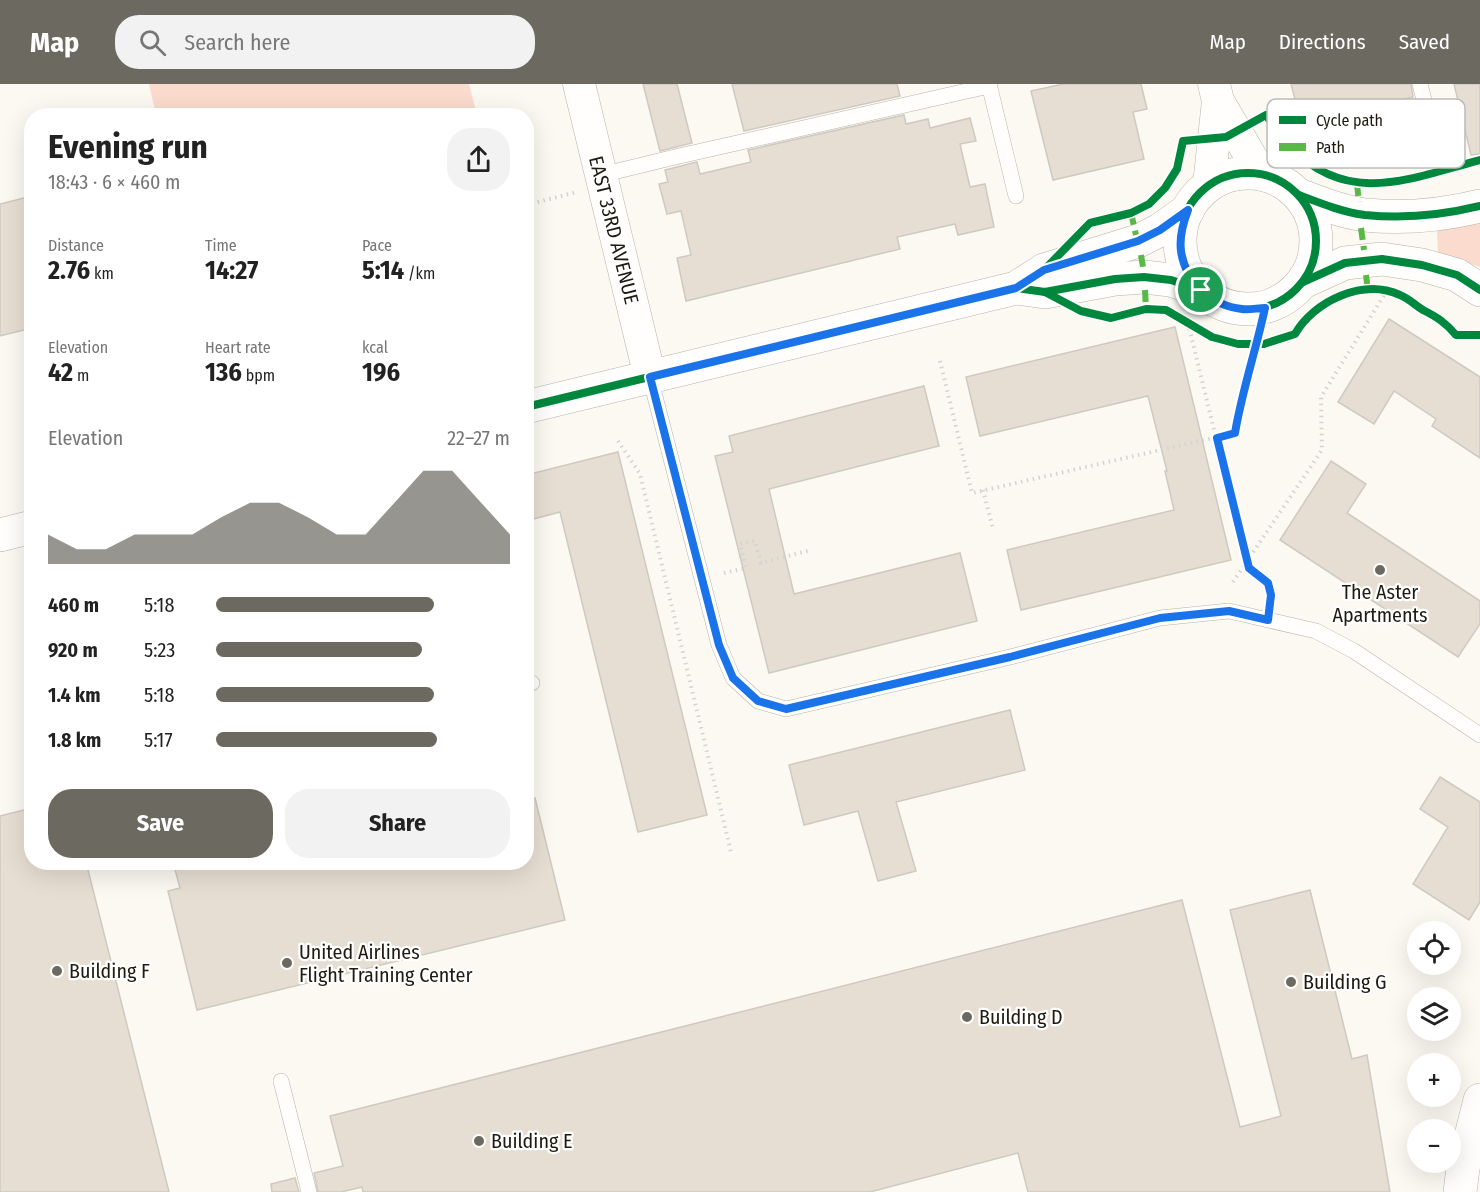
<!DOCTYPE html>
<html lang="en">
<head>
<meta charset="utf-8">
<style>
	body { margin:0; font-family:"Fira Sans Condensed",sans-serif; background:#f2f2f2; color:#222; height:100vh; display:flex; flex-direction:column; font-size:22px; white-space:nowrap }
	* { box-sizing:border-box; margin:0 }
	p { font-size:20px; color:#767676 }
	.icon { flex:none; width:33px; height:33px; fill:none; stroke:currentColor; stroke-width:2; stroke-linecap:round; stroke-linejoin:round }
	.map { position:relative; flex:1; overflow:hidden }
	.sheet { position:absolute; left:24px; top:24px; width:510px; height:762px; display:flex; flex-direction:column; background:#fff; border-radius:24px; box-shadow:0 6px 24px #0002 }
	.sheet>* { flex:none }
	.tools { position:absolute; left:1407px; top:837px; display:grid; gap:12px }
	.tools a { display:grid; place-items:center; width:54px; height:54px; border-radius:50%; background:#fff; box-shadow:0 6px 24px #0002; font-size:30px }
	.pin { position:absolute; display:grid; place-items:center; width:51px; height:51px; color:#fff; margin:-26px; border:3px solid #fff; border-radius:50%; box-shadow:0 2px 6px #0007 }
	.round { display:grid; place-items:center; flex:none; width:63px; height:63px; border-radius:24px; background:#f2f2f2 }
	.summary { display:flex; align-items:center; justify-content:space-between; height:102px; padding:0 24px }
	h1 { font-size:33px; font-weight:700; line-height:45px }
	.stats { display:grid; grid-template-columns:repeat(3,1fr); gap:9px; height:102px; padding:6px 24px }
	.stats div { display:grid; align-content:center }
	.stats b { font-size:26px; font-weight:700 }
	.stats small { font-size:16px; font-weight:400 }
	.stats p { font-size:16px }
	.chart { height:168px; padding:12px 24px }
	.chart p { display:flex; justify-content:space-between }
	.chart svg { width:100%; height:108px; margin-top:6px; fill:#6c6960; opacity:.7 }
	.cta { display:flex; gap:12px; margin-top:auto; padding:12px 24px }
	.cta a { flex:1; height:69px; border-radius:24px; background:#6c6960; color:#fff; font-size:24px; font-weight:700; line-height:69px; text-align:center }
	.cta a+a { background:#f2f2f2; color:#222 }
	ul { padding:0 24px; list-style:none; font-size:20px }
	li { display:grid; grid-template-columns:96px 72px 1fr; align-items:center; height:45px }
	li i { height:15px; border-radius:8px; background:#6c6960 }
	header { display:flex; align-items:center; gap:36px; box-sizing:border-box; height:84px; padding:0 30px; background:#6c6960; color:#fff }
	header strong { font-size:28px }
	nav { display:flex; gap:33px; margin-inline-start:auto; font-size:21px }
	.search { width:420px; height:54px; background:#f2f2f2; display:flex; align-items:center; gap:15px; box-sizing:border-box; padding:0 21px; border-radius:24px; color:#767676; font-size:22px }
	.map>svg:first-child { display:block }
</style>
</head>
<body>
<header>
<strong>Map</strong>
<div class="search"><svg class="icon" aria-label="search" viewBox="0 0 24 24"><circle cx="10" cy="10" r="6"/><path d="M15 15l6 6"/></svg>Search here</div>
<nav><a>Map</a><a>Directions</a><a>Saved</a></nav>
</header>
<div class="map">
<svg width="1480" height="1108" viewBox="0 0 1480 1108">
	<rect width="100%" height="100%" fill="#fcf9f2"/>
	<g fill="#fadbce">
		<polygon points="149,0 469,0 477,31 156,31"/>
		<polygon points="1480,134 1480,183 1438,169 1437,147"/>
	</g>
	<g fill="#e7ded3" stroke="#cec9c1" stroke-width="1.5">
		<polygon points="643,0 677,0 692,59 660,67"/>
		<polygon points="732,0 897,0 900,12 744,47"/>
		<polygon points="1063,0 1141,0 1147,25 1133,28 1144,75 1053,96 1031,7"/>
		<polygon points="1291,0 1411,0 1413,13 1301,39"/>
		<polygon points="1454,0 1480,0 1480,70 1471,71"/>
		<polygon points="904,31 906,40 928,35 930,44 970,34 976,57 960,60 970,103 985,100 994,143 958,151 955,140 897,153 900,165 686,217 677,174 691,171 681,127 667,130 659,100 668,98 665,86 697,78 700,90 751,78 748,66"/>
		<polygon points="32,112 32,244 0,252 0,120"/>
		<polygon points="1389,235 1480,293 1480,374 1432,342 1436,335 1394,307 1374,340 1338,318"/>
		<polygon points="1175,243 1231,476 1021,526 1007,466 1174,426 1165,387 1167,387 1148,312 980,352 966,293"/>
		<polygon points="924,302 939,362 769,405 794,510 960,469 977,537 769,589 715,372 733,368 729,352"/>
		<polygon points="618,368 707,731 638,748 560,428 526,437 526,391"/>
		<polygon points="1331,377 1366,400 1347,429 1480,517 1480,540 1458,573 1280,456"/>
		<polygon points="1010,626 1025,686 896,718 916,787 878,797 858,727 804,741 789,681"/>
		<polygon points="1440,693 1480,718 1480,818 1469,836 1413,800 1448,743 1420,725"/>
		<polygon points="535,714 565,836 197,926 168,807 180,804 173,778 526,778 526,715"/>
		<polygon points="32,724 32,778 86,778 169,1108 0,1108 0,732"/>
		<polygon points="1310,806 1352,975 1367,971 1390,1108 1028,1108 1018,1069 870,1108 363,1108 362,1103 341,1108 318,1108 314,1089 343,1082 330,1032 1182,816 1240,1043 1281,1032 1230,826"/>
		<polygon points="295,1094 299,1108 272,1108 271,1100"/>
	</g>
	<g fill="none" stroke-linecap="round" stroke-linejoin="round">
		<defs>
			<g id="lane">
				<polyline points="989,0 1016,112"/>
				<polyline points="1420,0 1437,68"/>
				<polyline points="601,91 675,73 989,2"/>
				<polyline points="650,293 719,561 733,594 758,617 786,625 1010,573 1160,534 1229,527 1316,547 1354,567 1480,651"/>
				<polyline points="526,600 532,599"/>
				<polyline points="281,997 309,1108"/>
			</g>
			<g id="street">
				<polyline points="579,0 650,293"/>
				<polyline points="1214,0 1218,17 1261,90"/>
				<polyline points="1209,101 1218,17"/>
			</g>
			<g id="secondary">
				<circle cx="1248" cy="157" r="68"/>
				<path d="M1299 111C1320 119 1342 128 1365 131 1404 135 1443 131 1480 122"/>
				<polyline points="1303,198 1345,179 1382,175 1422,181 1457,191 1480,206"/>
				<polyline points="1018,204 1045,208 1115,195 1144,193 1171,196 1201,206"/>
				<polyline points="526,323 1016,204 1044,186 1138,157 1160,146 1188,126"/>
				<polyline points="0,451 32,443"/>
				<polyline points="1460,1108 1463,1084 1480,1016"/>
			</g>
		</defs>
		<use href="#lane" stroke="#b6b3aa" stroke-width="16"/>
		<use href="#street" stroke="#b6b3aa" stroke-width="33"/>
		<use href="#secondary" stroke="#b6b3aa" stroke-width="34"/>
		<g stroke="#d3d3d0" stroke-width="4" stroke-dasharray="1.5 4.5" stroke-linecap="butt">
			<polyline points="526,121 577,108"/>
			<polyline points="1188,239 1244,469 1249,484 1268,499 1270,515"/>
			<path d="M940 277 972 409 1235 349C1243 307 1256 266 1265 224"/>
			<polyline points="618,357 640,390 731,768"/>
			<polyline points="983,406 993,445"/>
			<polyline points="724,489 746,484 740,460 755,457 761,479 811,466"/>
			<polyline points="1233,498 1322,366 1321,313 1386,208"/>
		</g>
		<use href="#lane" stroke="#fffefd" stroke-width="15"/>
		<use href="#street" stroke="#fffefd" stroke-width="32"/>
		<use href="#secondary" stroke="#fffefd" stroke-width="33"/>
		<g stroke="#58b947" stroke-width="6" stroke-dasharray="12 6" stroke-linecap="butt">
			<polyline points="1357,100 1359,118"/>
			<polyline points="1131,129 1136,151"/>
			<polyline points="1361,144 1364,166"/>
			<polyline points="1141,171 1143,183"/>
			<polyline points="1366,191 1368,206"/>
			<polyline points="1145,206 1146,225"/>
		</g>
		<defs>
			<g id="cycleway">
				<circle cx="1248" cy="157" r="68"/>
				<path d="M1299 111C1320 119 1342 128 1365 131 1404 135 1443 131 1480 122"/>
				<path d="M1046 184 1090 139 1131 129 1149 120 1165 104 1177 85 1183 57 1226 53 1266 31C1274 42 1281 55 1291 64 1350 123 1411 94 1480 76"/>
				<polyline points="1303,198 1345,179 1382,175 1422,181 1457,191 1480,206"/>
				<polyline points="1016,204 1045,208 1115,195 1144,193 1171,196 1201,206"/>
				<path d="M1045 208 1081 227 1111 234 1146 225 1166 226 1212 253 1238 260H1264L1295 250C1314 217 1363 194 1400 211 1408 214 1415 221 1423 226 1437 233 1446 239 1456 251H1480"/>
				<polyline points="526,323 1016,204 1044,186 1138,157 1160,146 1188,126"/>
			</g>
		</defs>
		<use href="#cycleway" stroke="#fff" stroke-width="11"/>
		<use href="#cycleway" stroke="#00873e" stroke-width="8"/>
	</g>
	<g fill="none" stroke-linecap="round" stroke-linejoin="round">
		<defs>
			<path id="route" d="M1188 126C1183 139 1179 152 1181 167 1185 197 1212 222 1242 225 1249 226 1258 224 1265 224 1256 266 1242 307 1235 349L1217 354 1249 484 1268 499 1271 511 1268 536 1229 527 1160 534 1010 573 786 625 758 617 733 594 719 561 650 293 1016 204 1044 186 1138 157 1160 146Z"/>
		</defs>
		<use href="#route" stroke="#fff" stroke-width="12"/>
		<use href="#route" stroke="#1a73e8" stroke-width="8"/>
	</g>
	<g fill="#6c6960" stroke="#fff" stroke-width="2">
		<circle cx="1380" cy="486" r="6"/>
		<circle cx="287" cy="879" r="6"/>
		<circle cx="57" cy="887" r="6"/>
		<circle cx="1291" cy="898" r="6"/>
		<circle cx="967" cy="933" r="6"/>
		<circle cx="479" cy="1057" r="6"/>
	</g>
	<g text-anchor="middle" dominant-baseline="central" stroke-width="4.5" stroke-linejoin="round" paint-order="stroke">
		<g font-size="20" fill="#1f1b11" stroke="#fff">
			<text transform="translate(614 146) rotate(76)">EAST 33RD AVENUE</text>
		</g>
		<g font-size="20" fill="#1f1b11" stroke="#fff" text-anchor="start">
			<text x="1380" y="508" text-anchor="middle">The Aster<tspan x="1380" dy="23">Apartments</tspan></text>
			<text x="299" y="868">United Airlines<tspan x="299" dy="23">Flight Training Center</tspan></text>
			<text x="69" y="887">Building F</text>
			<text x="1303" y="898">Building G</text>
			<text x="979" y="933">Building D</text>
			<text x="491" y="1057">Building E</text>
		</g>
	</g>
	<rect x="1267" y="15" width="198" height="69" rx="9" fill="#fff" stroke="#bcbbb8" stroke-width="1.5"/>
	<rect x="1279" y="32" width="27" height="8" fill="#00873e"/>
	<rect x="1279" y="59" width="27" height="8" fill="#58b947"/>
	<g font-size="16" fill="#1f1b11">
		<text x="1316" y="42">Cycle path</text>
		<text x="1316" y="69">Path</text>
	</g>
</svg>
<div class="tools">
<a><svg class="icon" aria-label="locate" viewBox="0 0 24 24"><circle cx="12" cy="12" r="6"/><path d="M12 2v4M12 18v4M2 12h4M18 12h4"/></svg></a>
<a><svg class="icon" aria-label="layers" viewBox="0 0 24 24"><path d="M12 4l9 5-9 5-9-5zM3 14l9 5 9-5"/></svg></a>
<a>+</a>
<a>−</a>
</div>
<div class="pin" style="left:1201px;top:206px;background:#1e9e55"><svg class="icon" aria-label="arrive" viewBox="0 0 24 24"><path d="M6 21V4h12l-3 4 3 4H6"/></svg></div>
<section class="sheet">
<div class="summary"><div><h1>Evening run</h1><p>18:43 · 6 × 460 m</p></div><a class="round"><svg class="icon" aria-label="share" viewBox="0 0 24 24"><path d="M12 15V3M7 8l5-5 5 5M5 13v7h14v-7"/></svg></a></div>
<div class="stats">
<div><p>Distance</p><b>2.76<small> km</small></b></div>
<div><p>Time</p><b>14:27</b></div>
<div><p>Pace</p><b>5:14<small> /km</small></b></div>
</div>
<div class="stats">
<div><p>Elevation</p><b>42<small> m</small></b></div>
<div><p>Heart rate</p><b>136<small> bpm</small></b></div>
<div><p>kcal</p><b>196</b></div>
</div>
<div class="chart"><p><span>Elevation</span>22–27 m</p>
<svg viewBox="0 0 160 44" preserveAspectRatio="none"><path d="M0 44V32L10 38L20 38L30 32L40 32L50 32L60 25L70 19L80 19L90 25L100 32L110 32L120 19L130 6L140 6L150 19L160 32V44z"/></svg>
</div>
<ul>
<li><b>460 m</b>5:18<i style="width:74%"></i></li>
<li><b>920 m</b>5:23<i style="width:70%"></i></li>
<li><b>1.4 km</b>5:18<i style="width:74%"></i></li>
<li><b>1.8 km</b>5:17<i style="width:75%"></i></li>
</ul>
<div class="cta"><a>Save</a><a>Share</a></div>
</section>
</div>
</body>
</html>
